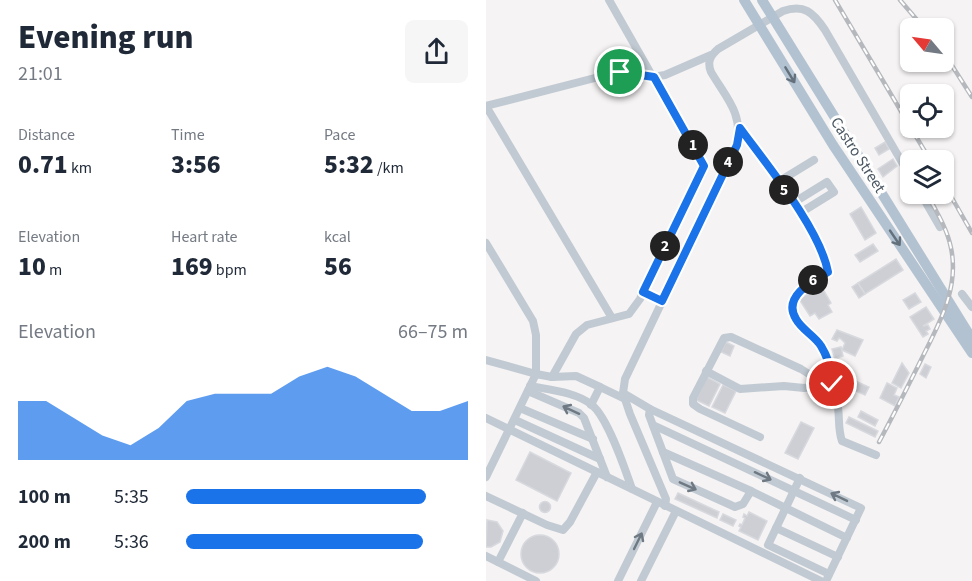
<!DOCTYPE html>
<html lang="en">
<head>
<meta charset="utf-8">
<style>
	body { margin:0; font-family:"Source Sans 3",sans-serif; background:#f6f6f7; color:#1f2937; height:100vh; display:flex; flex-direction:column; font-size:22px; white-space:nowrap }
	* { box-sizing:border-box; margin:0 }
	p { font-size:20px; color:#747a83 }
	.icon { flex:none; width:33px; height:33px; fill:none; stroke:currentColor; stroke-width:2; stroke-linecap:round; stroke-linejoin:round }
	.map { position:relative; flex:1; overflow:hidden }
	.side { display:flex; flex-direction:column; background:#fff; width:486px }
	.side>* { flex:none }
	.needle { width:39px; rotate:299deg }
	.tools { position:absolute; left:414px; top:18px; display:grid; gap:12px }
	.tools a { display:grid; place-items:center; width:54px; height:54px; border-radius:9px; background:#fff; box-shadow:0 2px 4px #0004; font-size:30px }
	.pin { position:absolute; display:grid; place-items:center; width:51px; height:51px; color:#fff; margin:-26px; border:3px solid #fff; border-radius:50%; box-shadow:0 2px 6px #0007 }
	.km { position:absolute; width:30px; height:30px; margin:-15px; border-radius:50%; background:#222; color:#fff; font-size:16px; line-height:30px; text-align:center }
	.round { display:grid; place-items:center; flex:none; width:63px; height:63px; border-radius:9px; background:#f6f6f7 }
	.head { display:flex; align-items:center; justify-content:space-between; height:102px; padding:0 18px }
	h1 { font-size:33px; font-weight:800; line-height:45px }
	.figures { display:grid; grid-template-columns:repeat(3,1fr); gap:9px; height:102px; padding:6px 18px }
	.figures div { display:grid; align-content:center }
	.figures b { font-size:26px; font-weight:800 }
	.figures small { font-size:16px; font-weight:400 }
	.figures p { font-size:16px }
	.chart { height:168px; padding:12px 18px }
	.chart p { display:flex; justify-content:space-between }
	.chart svg { width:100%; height:108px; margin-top:6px; fill:#1a73e8; opacity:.7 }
	ul { padding:0 18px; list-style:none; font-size:20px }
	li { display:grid; grid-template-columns:96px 72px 1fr; align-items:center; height:45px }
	li i { height:15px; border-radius:8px; background:#1a73e8 }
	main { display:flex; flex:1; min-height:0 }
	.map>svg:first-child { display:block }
</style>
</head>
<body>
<main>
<section class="side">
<div class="head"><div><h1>Evening run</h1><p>21:01</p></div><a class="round"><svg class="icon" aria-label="share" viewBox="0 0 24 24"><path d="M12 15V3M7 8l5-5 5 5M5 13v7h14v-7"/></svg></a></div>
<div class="figures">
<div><p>Distance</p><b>0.71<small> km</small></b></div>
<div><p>Time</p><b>3:56</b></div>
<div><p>Pace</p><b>5:32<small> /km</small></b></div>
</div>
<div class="figures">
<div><p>Elevation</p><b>10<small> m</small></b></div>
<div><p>Heart rate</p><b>169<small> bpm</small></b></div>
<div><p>kcal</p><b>56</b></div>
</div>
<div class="chart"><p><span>Elevation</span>66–75 m</p>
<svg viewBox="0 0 160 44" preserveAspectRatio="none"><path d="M0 44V20L10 20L20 27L30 34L40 38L50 31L60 20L70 17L80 17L90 17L100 10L110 6L120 10L130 17L140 24L150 24L160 20V44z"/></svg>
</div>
<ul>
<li><b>100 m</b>5:35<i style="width:85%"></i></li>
<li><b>200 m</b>5:36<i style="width:84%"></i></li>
</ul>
</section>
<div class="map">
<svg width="486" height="581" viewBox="0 0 486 581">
	<rect width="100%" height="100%" fill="#f5f3f3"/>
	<g fill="#cdcfd5" stroke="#d7d9de" stroke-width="1.5">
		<polygon points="399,142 403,149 393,155 389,148"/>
		<polygon points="407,159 411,166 397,177 392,169"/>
		<polygon points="375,207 390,233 379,240 364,214"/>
		<polygon points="387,244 392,251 374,262 369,255"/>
		<polygon points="410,259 417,270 379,294 372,283"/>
		<polygon points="372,283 379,294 373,298 366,287"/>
		<polygon points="335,286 345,303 342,305 346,312 333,319 329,313 324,316 313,299"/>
		<polygon points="429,293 435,302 423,309 417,300"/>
		<polygon points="440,307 448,319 437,326 442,325 444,329 440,331 442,334 437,337 424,317"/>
		<polygon points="351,330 377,340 369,356 356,350 359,343 355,339 353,338 351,341 346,339"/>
		<polygon points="240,342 248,346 244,356 235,352"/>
		<polygon points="355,347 357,356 349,359 346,349"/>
		<polygon points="416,363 423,373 415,388 406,383"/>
		<polygon points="439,364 445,367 440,378 434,374"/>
		<polygon points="221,377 234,384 223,406 210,400"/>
		<polygon points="367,380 383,387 379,395 363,388"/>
		<polygon points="401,383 411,388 408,395 413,397 409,406 394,398"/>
		<polygon points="237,385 250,391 239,413 226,407"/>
		<polygon points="375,411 392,420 389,426 372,417"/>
		<polygon points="363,417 392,431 389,437 360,423"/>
		<polygon points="315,422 328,428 312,459 299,453"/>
		<polygon points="44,452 85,473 71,501 30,480"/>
		<polygon points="192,493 233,512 231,518 189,499"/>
		<circle cx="59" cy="507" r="5.5"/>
		<polygon points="263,512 281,521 272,540 253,531 255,527 253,526 254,524 256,525 259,518 257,517 258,514 261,516"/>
		<polygon points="237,514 250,520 247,526 234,520"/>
		<polygon points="1,520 11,522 17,531 14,542 5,547 0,547"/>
		<circle cx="54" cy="554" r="19"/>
	</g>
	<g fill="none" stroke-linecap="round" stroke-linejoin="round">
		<g stroke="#c1cad2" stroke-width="8">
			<path d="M254 128C274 156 294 184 314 213L348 192 341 182 307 203"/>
			<polyline points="292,182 328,160"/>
			<polyline points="435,194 454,227"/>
			<polyline points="0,243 47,321 50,335 50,374 0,360"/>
			<polyline points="157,292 176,301"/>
			<polyline points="476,294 486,307"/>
			<polyline points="126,318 0,106 136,71 167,77 179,75 225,55"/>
			<path d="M220 371 254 389 298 386 318 388 340 385C359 400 349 422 356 441L390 455"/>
			<polyline points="66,377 90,376 114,387"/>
			<path d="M44 386C64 390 90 392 106 405 122 418 139 469 146 489"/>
			<polyline points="42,391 93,413 98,418 121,477"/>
			<polyline points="137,393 164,409"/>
			<polyline points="105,405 114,387 139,399"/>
			<polyline points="34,408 107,439"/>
			<polyline points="0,418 335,581"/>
			<polyline points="29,420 114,459"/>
			<polyline points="167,425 370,520"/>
			<path d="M274 437 214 409 207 404V398L238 338 245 337 315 369 340 385 348 381C345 369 342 357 335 346 329 336 316 330 310 319 296 297 326 281 342 272L339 256 314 213"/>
			<polyline points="177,452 265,491"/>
			<polyline points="0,477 50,374 66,377 90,334 101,325 143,314 154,299 218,167 123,0"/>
			<polyline points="314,478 282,545 343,574"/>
			<polyline points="0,496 61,525 77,530 84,522 111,472"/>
			<path d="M179 506 180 499 144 414 137 393 139 379 251 145C257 113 241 99 225 72 221 62 224 56 232 49L297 11C318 4 327 12 339 30L424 176"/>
			<polyline points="290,528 352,557"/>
			<polyline points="0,556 50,581"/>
			<polyline points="12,562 37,513"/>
			<polyline points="132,581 171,502"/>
			<polyline points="155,581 190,511"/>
			<polyline points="340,581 375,508 164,409 163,415 187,479 249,507 257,504 265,491 361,538"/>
		</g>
		<g stroke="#b3c2d1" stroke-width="10">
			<polyline points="258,0 347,145 486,353"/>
			<polyline points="276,0 486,339"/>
		</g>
		<defs>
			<g id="rail">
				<polyline points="349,0 444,160"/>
				<polyline points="414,0 438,28"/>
				<polyline points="458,53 486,97"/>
				<polyline points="458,184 486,233"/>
				<path d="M393 442C407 416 420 390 433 364 451 327 474 290 465 248 461 228 450 211 441 194"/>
			</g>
		</defs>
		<use href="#rail" stroke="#b5b8bd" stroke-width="4.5"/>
		<use href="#rail" stroke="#fff" stroke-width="2" stroke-dasharray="7" stroke-linecap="butt"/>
	</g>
	<defs><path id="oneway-shaft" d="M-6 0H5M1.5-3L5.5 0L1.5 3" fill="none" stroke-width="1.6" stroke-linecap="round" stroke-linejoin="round" transform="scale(1.5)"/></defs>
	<g stroke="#64717d">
		<use href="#oneway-shaft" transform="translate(304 75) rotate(59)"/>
		<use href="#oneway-shaft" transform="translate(409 238) rotate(56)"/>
	</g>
	<g stroke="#6e7983">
		<use href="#oneway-shaft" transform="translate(85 410) rotate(-155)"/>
		<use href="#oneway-shaft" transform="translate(277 476) rotate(25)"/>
		<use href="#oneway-shaft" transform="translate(202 486) rotate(24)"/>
		<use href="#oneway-shaft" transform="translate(353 497) rotate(-154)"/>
		<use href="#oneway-shaft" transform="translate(152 541) rotate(-64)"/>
	</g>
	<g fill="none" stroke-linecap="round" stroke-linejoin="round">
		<defs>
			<path id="route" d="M134 72 168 77 218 166 157 292 176 301 251 145 254 128C281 165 334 229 342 272 326 281 296 297 310 319 316 330 329 336 335 346 342 357 345 369 348 381L346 384"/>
		</defs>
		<use href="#route" stroke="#fff" stroke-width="12"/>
		<use href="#route" stroke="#1a73e8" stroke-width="8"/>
	</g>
	<g text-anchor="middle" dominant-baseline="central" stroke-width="6" stroke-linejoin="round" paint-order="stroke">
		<g font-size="16" fill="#4a5661" stroke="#fff">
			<text transform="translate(372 155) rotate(57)">Castro Street</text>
		</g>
	</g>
</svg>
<div class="tools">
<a><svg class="needle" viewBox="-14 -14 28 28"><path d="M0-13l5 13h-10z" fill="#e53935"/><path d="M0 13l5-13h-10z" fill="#747a83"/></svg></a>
<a><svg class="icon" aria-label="locate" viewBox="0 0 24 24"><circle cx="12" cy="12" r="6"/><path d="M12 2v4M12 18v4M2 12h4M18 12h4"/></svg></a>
<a><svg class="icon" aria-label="layers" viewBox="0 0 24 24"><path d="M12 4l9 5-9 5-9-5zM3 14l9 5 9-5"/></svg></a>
</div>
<div class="pin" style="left:134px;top:72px;background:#1e9e55"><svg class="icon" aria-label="arrive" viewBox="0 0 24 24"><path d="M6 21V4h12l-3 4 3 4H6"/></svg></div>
<div class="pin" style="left:346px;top:384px;background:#d93025"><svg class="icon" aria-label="check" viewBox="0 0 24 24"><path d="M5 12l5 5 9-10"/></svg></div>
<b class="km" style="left:207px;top:145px">1</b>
<b class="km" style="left:179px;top:246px">2</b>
<b class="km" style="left:242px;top:162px">4</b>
<b class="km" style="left:298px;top:190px">5</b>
<b class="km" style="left:327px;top:280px">6</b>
</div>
</main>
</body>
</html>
